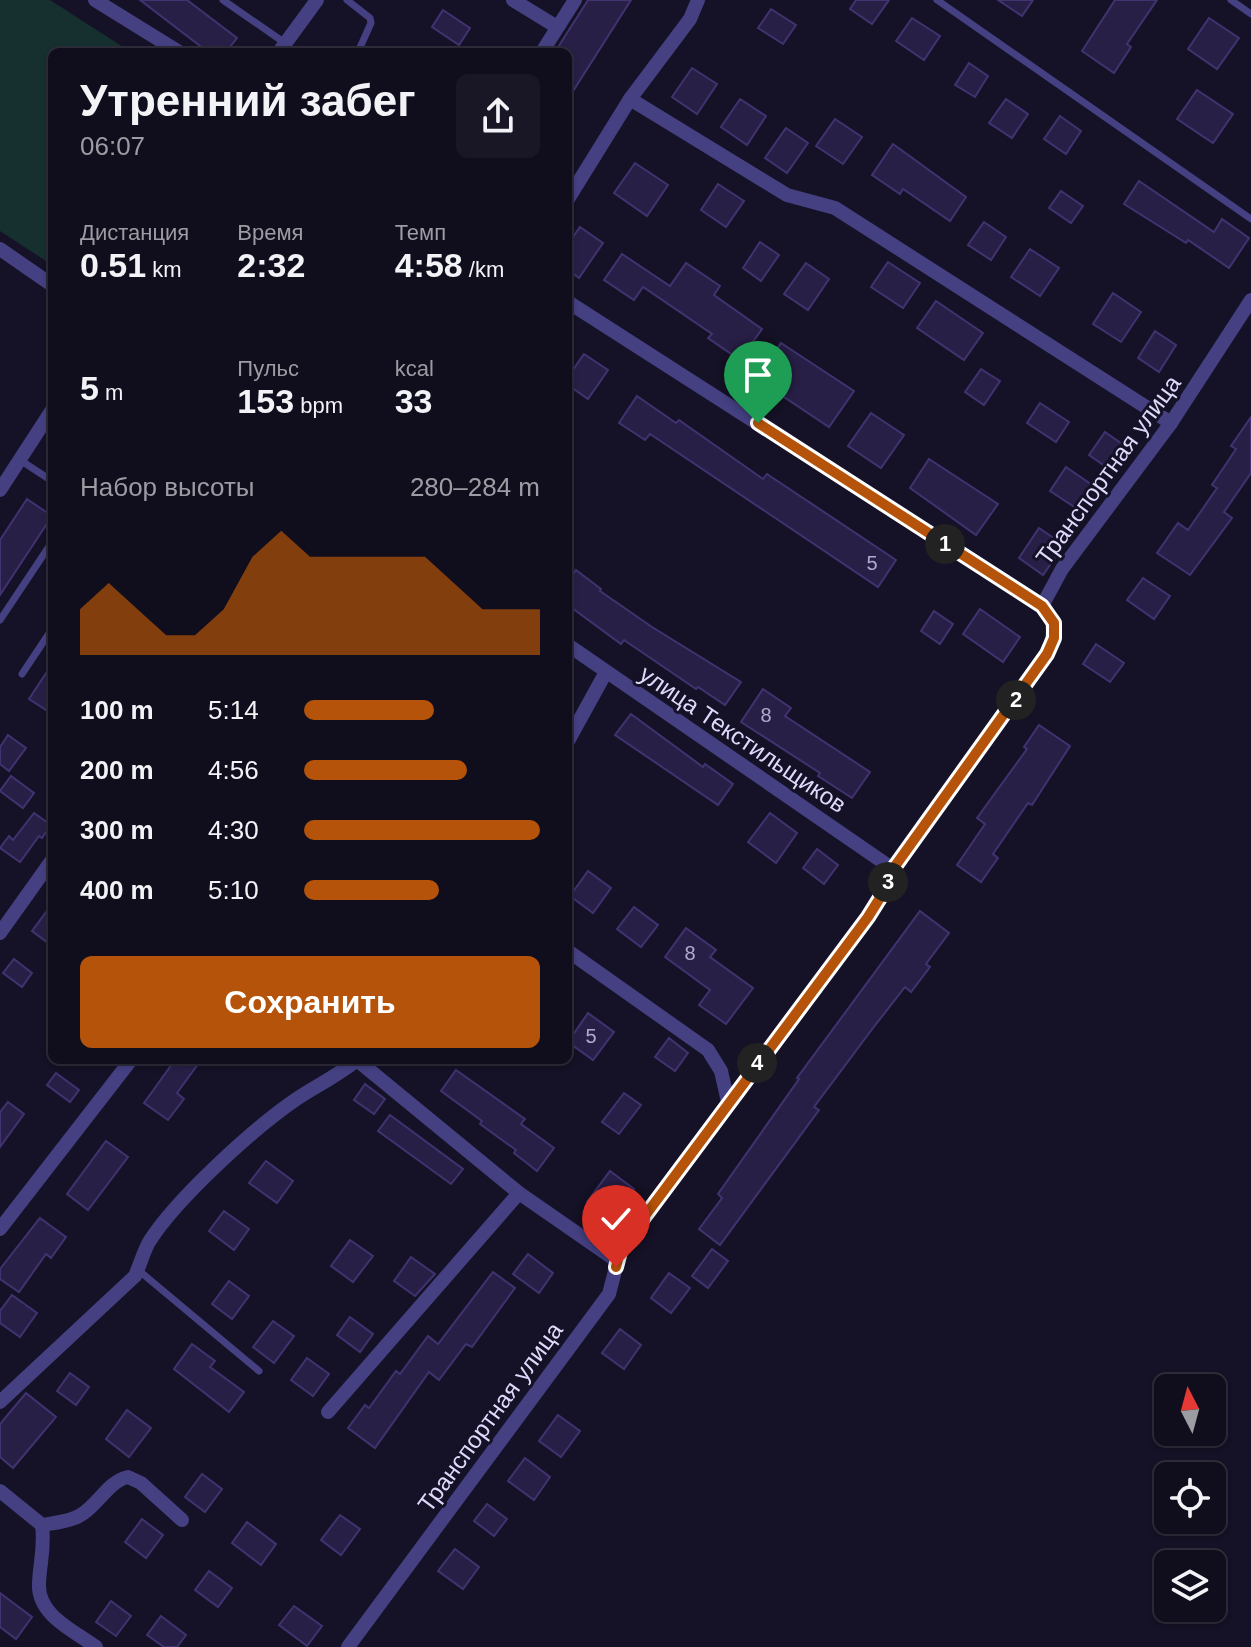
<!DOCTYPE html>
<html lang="ru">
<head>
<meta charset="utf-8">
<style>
	body { margin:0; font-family:Arial,sans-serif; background:#191625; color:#f1f3f6; height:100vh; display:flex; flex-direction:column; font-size:30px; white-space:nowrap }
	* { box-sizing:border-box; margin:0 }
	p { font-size:26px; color:#9c9ca3 }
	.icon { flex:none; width:44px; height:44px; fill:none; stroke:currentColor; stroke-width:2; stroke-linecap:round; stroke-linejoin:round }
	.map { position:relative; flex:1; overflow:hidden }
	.side { position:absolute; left:48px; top:48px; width:524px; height:1016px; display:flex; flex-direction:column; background:#100d1c; border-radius:12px; box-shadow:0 2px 6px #0004,0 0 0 2px #302d3b }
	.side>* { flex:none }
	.needle { width:52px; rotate:354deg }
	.buttons { position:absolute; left:1154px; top:1374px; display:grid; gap:16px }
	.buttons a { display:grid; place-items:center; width:72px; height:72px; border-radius:12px; background:#100d1c; box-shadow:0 2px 6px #0004,0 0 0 2px #302d3b; font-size:40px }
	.pin { position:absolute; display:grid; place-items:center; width:68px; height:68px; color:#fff; margin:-82px -34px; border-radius:50% 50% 50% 0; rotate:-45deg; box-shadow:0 0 8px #0007 }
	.pin .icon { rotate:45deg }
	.km { position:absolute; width:40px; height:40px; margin:-20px; border-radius:50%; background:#222; color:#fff; font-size:22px; line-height:40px; text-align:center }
	.round { display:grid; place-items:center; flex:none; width:84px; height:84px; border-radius:12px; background:#191625 }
	.head { display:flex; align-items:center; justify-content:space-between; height:136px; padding:0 32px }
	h1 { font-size:44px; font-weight:800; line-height:60px }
	.stats { display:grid; grid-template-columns:repeat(3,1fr); gap:12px; height:136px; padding:8px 32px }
	.stats div { display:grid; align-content:center }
	.stats b { font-size:34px; font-weight:800 }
	.stats small { font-size:22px; font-weight:400 }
	.stats p { font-size:22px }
	.chart { height:224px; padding:16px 32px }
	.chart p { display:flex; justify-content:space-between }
	.chart svg { width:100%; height:144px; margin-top:8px; fill:#b45309; opacity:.7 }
	.action { display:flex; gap:16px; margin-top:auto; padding:16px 32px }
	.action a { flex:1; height:92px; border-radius:12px; background:#b45309; color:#fff; font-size:32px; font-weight:800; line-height:92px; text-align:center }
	ul { padding:0 32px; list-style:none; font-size:26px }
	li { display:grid; grid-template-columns:128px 96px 1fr; align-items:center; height:60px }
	li i { height:20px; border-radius:10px; background:#b45309 }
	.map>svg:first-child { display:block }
</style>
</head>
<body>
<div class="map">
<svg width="1251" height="1647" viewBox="0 0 1251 1647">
	<rect width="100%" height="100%" fill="#151126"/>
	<polygon fill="#15302f" points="0,0 50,0 131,52 52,52 52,265 0,231"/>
	<g fill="#281f46" stroke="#403370" stroke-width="2">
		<polygon points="140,0 187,0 237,38 226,52 208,52"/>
		<polygon points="588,0 631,0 568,99 568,52 555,52"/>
		<polygon points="856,0 889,0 872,24 850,9"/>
		<polygon points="998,0 1033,0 1022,16"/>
		<polygon points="1115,0 1157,0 1127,44 1131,47 1114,73 1082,51"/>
		<polygon points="771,9 796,25 783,44 758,28"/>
		<polygon points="443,10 470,28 459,45 432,27"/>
		<polygon points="912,18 940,36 924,60 896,41"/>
		<polygon points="1209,18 1239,38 1217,69 1188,49"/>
		<polygon points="969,63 988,76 975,97 955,85"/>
		<polygon points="692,68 717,84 697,114 672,97"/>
		<polygon points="1197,90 1233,114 1213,143 1177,119"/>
		<polygon points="740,99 766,116 747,145 721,127"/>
		<polygon points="1006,99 1028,114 1012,138 989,123"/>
		<polygon points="1060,116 1081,131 1066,154 1044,139"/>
		<polygon points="835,119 862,137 843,164 816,146"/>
		<polygon points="786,128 808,143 787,173 765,158"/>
		<polygon points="893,144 966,197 950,221 903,189 900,194 872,175"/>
		<polygon points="635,163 668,185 647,216 614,193"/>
		<polygon points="1139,181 1214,232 1222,219 1249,238 1229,268 1188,240 1186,243 1124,204"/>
		<polygon points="718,184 744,201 726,227 701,210"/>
		<polygon points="1061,191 1083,206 1071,223 1049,208"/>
		<polygon points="984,222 1006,237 991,260 968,245"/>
		<polygon points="580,227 603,243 579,278 568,270 568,244"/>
		<polygon points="760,242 779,255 761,281 743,268"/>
		<polygon points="1030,249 1059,268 1040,296 1011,277"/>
		<polygon points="622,254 670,286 686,263 720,286 714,295 762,329 740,360 708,338 712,334 643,287 634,300 604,280"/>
		<polygon points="888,262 920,283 903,308 871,287"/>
		<polygon points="806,263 829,279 808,310 784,294"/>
		<polygon points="1113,293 1141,312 1121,342 1093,324"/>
		<polygon points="936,301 983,333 964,360 917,328"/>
		<polygon points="1155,331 1176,345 1159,372 1138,358"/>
		<polygon points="781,343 854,391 829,427 757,379"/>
		<polygon points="584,354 608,370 588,399 568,385 568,377"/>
		<polygon points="981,369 1000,381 984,405 965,392"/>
		<polygon points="637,396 676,423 679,420 763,479 767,474 896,560 878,587 650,434 645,440 619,423"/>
		<polygon points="1040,403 1069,422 1056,442 1027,423"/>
		<polygon points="871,413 904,435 881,468 848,446"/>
		<polygon points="1251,417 1251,473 1224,512 1232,518 1190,575 1157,553 1178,523 1188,530 1217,488 1212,485 1236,449 1231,446"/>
		<polygon points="1105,432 1131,450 1115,473 1089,455"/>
		<polygon points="929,459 998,504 976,535 910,488"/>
		<polygon points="1066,467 1101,491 1085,514 1050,491"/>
		<polygon points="27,499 52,516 0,595 0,540"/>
		<polygon points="1039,528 1064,545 1043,575 1019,558"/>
		<polygon points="576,570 601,589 600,591 652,627 741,682 725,705 698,687 696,689 624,640 621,644 568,605 568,581"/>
		<polygon points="1143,578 1170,596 1154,619 1127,600"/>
		<polygon points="980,609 1020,637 1003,662 963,634"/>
		<polygon points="934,611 953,624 940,644 921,631"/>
		<polygon points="1096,644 1124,663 1110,682 1083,664"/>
		<polygon points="52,664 52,714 29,699"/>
		<polygon points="763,689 791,708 785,716 870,772 852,798 818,776 820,773 741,722"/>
		<polygon points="631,714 703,767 705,764 733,784 718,805 615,735"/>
		<polygon points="1039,725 1070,746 1032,805 1028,803 993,854 998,858 981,882 957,865 985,824 977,818 1027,749 1024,747"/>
		<polygon points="8,735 26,748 9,771 0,764 0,747"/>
		<polygon points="11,776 34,793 23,808 0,791"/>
		<polygon points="34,813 51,825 42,838 39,836 20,862 0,848 9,836 13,840"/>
		<polygon points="770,813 797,833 776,863 748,842"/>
		<polygon points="817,849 838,865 824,884 803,868"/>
		<polygon points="588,871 611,888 593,913 570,896"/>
		<polygon points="52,904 52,946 32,931"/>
		<polygon points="634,907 658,925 641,947 617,929"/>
		<polygon points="920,911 949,933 926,964 930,967 911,992 905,987 873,1028 814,1107 819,1110 720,1245 699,1229 722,1198 718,1194 799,1079 797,1078"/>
		<polygon points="686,928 716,950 710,957 753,988 726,1024 699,1005 710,990 665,957"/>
		<polygon points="14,959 32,973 22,987 3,973"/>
		<polygon points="588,1013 614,1032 593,1060 568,1042"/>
		<polygon points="669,1038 688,1053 675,1071 655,1057"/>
		<polygon points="175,1060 201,1060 177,1093 184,1099 168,1120 144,1103"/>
		<polygon points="456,1070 525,1119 521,1124 554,1148 537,1171 514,1153 516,1150 480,1124 482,1121 441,1091"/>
		<polygon points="56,1073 79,1090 70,1102 47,1085"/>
		<polygon points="365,1084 385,1099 374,1114 354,1100"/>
		<polygon points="624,1093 641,1105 619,1134 602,1122"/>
		<polygon points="8,1102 24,1114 0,1147 0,1112"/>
		<polygon points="390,1115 463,1169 451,1184 378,1131"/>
		<polygon points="106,1141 128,1157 88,1210 67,1194"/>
		<polygon points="266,1161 293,1181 277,1203 249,1183"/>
		<polygon points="610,1171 634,1189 611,1219 587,1202"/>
		<polygon points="224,1211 249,1229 234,1250 209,1231"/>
		<polygon points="40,1218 66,1237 51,1258 46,1254 19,1292 0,1279 0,1269"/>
		<polygon points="350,1240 373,1256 353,1282 331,1266"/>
		<polygon points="712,1249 728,1261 708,1288 692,1276"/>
		<polygon points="528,1254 553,1273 539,1293 513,1274"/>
		<polygon points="411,1257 435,1274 415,1296 394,1281"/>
		<polygon points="493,1272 515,1288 472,1347 466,1344 439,1380 429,1372 375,1448 348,1428 365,1405 369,1408 396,1371 400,1374 428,1336 438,1344"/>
		<polygon points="669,1273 690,1288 671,1313 651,1298"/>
		<polygon points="229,1281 249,1296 232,1319 212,1304"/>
		<polygon points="12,1295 37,1313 20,1337 0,1323 0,1311"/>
		<polygon points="350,1317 373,1334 360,1352 337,1335"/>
		<polygon points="273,1321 294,1336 274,1363 253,1347"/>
		<polygon points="620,1329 641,1345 624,1369 602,1353"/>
		<polygon points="192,1344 215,1361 210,1367 244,1392 229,1412 174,1369"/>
		<polygon points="307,1358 329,1374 313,1396 291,1380"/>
		<polygon points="70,1373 89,1387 76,1405 57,1391"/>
		<polygon points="26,1393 56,1417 13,1468 0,1457 0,1424"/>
		<polygon points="127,1410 151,1428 129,1457 106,1439"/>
		<polygon points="558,1415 580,1431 561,1457 539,1441"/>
		<polygon points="525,1458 550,1477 534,1500 508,1481"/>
		<polygon points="202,1474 222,1489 205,1512 185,1497"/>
		<polygon points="487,1504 507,1519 494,1536 474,1521"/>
		<polygon points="340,1515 360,1529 341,1555 321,1540"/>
		<polygon points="142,1519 163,1535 146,1558 125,1542"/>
		<polygon points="247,1522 276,1544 261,1565 232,1543"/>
		<polygon points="455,1549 479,1567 463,1589 438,1571"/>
		<polygon points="209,1571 232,1588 218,1607 195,1590"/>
		<polygon points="0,1593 32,1617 16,1639 0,1627"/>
		<polygon points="111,1601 131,1616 116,1636 96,1622"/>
		<polygon points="294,1606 322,1626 307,1646 279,1625"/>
		<polygon points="161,1616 186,1635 177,1647 164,1647 147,1635"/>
	</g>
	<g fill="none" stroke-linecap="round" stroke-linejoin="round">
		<g stroke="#444082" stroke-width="7">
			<polyline points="223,0 285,43"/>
			<polyline points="347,0 370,18 371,23 358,52"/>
			<polyline points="937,0 1251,219"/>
			<polyline points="1231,0 1251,14"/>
			<polyline points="20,460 52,481"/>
			<polyline points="0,620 52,542"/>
			<polyline points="22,674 52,629"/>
			<polyline points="137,1269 259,1371"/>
		</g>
		<g stroke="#444082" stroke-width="14">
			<polyline points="95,0 179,52"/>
			<polyline points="513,0 557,27"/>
			<polyline points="698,0 690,19 630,99 787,195 835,208 1171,423"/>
			<polyline points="279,52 317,0"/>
			<polyline points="542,52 575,0"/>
			<polyline points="568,199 630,99"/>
			<polyline points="0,249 52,285"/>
			<polyline points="568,302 1042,606"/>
			<polyline points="0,490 52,410"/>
			<polyline points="568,645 893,869"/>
			<polyline points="568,741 606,672"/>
			<polyline points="0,933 52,860"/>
			<polyline points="568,951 708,1050 721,1071 728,1102"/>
			<polyline points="357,1060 519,1193 617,1261"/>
			<polyline points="0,1229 131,1060"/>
			<path d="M0 1402 135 1276C140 1265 143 1253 149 1242 176 1199 253 1129 295 1100 316 1086 337 1076 357 1060"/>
			<polyline points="328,1412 519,1193"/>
			<path d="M0 1491 42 1525C45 1548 40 1561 39 1583 37 1615 73 1630 96 1647"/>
			<path d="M42 1525C54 1523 68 1522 79 1516 97 1507 108 1481 128 1477L141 1483 182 1520"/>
			<path d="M348 1647 609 1294 621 1248 868 917 883 893 893 869 1047 654C1055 635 1056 622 1042 606L1062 569 1171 423 1251 300"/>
		</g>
	</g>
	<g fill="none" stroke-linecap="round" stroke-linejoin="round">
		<defs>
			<polyline id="route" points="616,1267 621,1248 868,917 883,893 893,869 1047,654 1054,638 1054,623 1042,606 758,423"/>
		</defs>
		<use href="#route" stroke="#fff" stroke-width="16"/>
		<use href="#route" stroke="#b45309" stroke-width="10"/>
	</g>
	<g text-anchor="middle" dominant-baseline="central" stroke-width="6" stroke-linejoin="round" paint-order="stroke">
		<g font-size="20" fill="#b0abce">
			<text x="872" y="563">5</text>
			<text x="766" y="715">8</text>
			<text x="690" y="953">8</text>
			<text x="591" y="1036">5</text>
		</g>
		<g font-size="24" fill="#dedafc" stroke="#151126">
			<text transform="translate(1108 470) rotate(-54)">Транспортная улица</text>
			<text transform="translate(743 739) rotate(34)">улица Текстильщиков</text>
			<text transform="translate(490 1417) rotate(-54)">Транспортная улица</text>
		</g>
	</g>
</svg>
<div class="buttons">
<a><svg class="needle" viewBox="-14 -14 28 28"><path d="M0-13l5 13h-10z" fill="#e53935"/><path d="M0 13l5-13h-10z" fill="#9c9ca3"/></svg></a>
<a><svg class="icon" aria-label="locate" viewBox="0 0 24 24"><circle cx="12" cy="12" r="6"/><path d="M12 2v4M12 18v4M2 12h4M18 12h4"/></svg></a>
<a><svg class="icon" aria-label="layers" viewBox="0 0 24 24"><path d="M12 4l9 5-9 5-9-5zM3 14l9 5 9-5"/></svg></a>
</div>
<div class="pin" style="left:758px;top:423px;background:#1e9e55"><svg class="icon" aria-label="arrive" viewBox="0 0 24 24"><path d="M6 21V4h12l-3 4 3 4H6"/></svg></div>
<div class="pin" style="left:616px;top:1267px;background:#d93025"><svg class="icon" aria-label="check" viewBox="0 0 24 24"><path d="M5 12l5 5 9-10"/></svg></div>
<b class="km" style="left:945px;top:544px">1</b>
<b class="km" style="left:1016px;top:700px">2</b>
<b class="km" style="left:888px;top:882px">3</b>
<b class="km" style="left:757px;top:1063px">4</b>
<section class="side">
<div class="head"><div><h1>Утренний забег</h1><p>06:07</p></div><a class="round"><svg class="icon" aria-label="share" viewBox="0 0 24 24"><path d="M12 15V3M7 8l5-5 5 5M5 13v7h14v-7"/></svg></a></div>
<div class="stats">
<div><p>Дистанция</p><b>0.51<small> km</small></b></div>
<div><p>Время</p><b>2:32</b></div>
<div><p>Темп</p><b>4:58<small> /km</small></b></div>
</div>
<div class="stats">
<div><b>5<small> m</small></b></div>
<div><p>Пульс</p><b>153<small> bpm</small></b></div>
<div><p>kcal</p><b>33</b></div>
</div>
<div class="chart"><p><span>Набор высоты</span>280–284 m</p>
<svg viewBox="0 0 160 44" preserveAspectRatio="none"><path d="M0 44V30L10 22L20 30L30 38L40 38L50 30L60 14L70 6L80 14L90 14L100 14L110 14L120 14L130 22L140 30L150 30L160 30V44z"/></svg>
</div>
<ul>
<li><b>100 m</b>5:14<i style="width:55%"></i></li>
<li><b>200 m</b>4:56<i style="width:69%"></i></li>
<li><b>300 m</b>4:30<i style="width:100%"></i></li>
<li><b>400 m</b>5:10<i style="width:57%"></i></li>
</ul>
<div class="action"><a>Сохранить</a></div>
</section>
</div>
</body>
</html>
